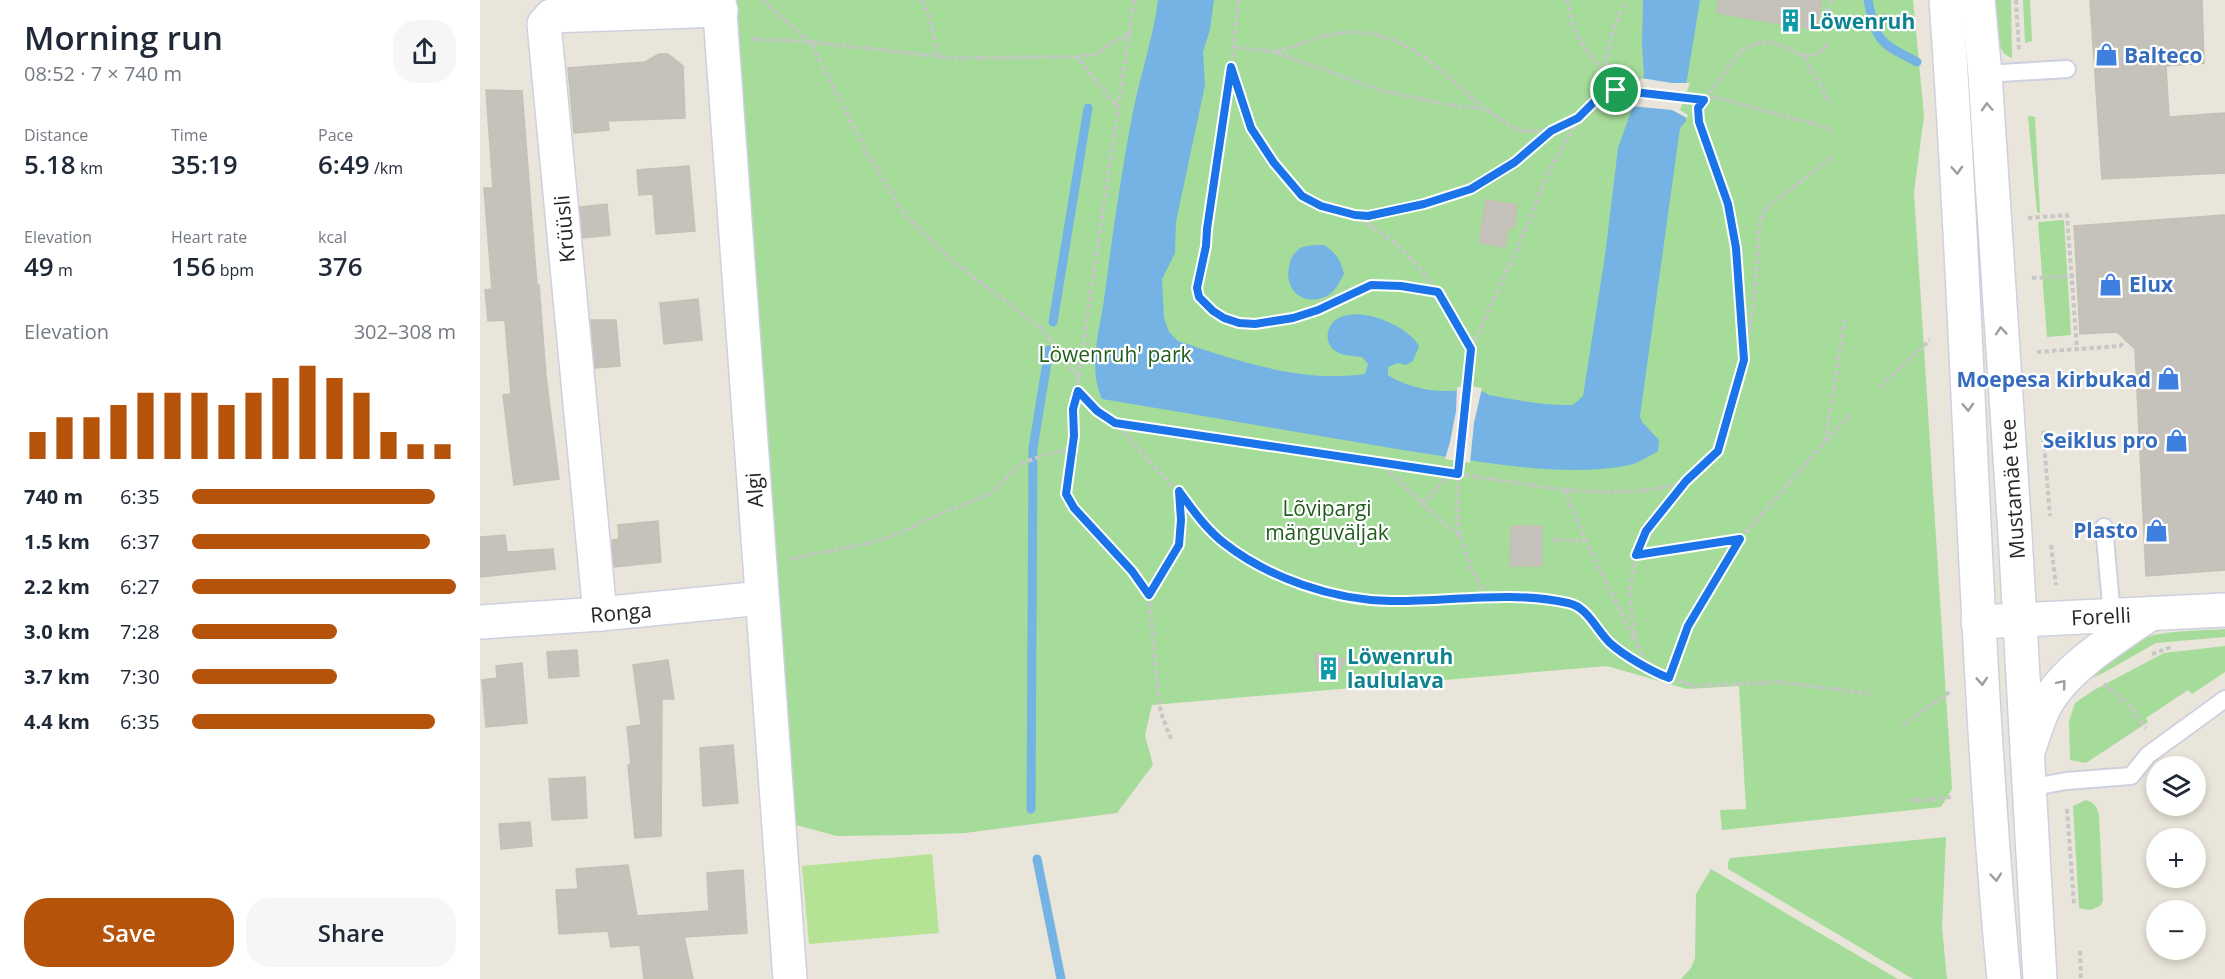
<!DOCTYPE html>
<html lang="en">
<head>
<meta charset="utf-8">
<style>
	body { margin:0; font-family:"Open Sans",sans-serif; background:#f6f6f7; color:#1f2937; height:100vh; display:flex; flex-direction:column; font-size:22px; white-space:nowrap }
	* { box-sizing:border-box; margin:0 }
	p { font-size:20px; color:#747a83 }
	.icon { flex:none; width:33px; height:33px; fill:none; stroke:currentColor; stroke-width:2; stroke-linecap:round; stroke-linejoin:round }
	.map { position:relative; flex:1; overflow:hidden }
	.drawer { display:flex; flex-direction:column; background:#fff; width:480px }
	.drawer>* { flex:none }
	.tools { position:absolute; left:1666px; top:756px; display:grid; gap:12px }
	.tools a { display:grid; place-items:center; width:60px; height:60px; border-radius:50%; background:#fff; box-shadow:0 3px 9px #0003; font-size:30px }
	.pin { position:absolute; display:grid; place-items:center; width:51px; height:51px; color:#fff; margin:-26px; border:3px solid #fff; border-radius:50%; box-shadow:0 2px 6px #0007 }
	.round { display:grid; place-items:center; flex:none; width:63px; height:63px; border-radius:24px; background:#f6f6f7 }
	.headline { display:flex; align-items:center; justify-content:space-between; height:102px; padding:0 24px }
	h1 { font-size:33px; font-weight:600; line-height:45px }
	.metrics { display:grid; grid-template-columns:repeat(3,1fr); gap:9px; height:102px; padding:6px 24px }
	.metrics div { display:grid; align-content:center }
	.metrics b { font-size:26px; font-weight:600 }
	.metrics small { font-size:16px; font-weight:400 }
	.metrics p { font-size:16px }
	.chart { height:168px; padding:12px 24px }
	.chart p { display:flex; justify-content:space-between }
	.chart svg { width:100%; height:108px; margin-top:6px; stroke:#b45309; stroke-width:6 }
	.button { display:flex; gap:12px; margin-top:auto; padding:12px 24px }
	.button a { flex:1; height:69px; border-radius:24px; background:#b45309; color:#fff; font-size:24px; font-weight:600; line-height:69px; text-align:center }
	.button a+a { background:#f6f6f7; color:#1f2937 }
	ul { padding:0 24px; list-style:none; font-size:20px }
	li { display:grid; grid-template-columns:96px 72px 1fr; align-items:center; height:45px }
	li i { height:15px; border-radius:8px; background:#b45309 }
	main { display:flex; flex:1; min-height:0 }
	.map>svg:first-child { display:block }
</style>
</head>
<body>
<main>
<section class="drawer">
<div class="headline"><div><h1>Morning run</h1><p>08:52 · 7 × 740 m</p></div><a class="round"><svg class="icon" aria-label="share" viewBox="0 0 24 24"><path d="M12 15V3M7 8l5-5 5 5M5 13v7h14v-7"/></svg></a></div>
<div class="metrics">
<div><p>Distance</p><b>5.18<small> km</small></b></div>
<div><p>Time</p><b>35:19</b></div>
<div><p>Pace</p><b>6:49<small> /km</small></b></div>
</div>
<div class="metrics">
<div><p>Elevation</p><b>49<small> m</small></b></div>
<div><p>Heart rate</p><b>156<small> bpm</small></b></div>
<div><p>kcal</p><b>376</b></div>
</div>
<div class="chart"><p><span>Elevation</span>302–308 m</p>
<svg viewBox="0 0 160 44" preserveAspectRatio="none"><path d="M5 44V33M15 44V27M25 44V27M35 44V22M45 44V17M55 44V17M65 44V17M75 44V22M85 44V17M95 44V11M105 44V6M115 44V11M125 44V17M135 44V33M145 44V38M155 44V38"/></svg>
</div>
<ul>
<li><b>740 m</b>6:35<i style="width:92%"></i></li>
<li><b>1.5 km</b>6:37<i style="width:90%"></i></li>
<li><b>2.2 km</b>6:27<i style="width:100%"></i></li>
<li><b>3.0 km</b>7:28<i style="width:55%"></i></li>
<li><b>3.7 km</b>7:30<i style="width:55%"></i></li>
<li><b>4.4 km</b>6:35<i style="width:92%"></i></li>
</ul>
<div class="button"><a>Save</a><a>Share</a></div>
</section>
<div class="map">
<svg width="1745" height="979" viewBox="0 0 1745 979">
	<rect width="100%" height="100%" fill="#e9e5da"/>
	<g fill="#a5dc9a">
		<polygon points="252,0 1433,0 1444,116 1434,192 1472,789 1461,807 1242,830 1240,810 1266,809 1259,686 1207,689 1127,666 672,705 665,735 673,765 637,813 485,833 426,835 357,836 316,825 308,807"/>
		<path d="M1516 0H1531L1532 58C1512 52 1517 18 1516 0Z"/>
		<polygon points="1543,0 1550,0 1552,41 1545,43"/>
		<polygon points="1548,116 1555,117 1560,213 1557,212"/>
		<polygon points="1584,220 1591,335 1567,337 1558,222"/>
		<path d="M1745 629V637L1676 643 1625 672 1597 685C1618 668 1640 645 1666 637 1691 630 1719 631 1745 629Z"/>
		<polygon points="1745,646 1745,672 1712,694 1708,690 1666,718 1668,722 1606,763 1590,760 1589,721 1595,703 1614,690 1684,653"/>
		<path d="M1606 800C1614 802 1617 807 1619 815L1623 901 1620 906 1610 910 1599 908 1593 806Z"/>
		<polygon points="1466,837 1462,928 1467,979 1433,979 1248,869 1248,863 1250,858"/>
		<polygon points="1231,869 1418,979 1201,979 1211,968 1215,958 1216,894"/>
	</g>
	<polygon fill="#b5e396" points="452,854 459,933 329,944 322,866"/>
	<g fill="#74b3e4">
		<path d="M678 0H734L730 30 723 52 725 85 696 222 695 253 682 279 684 318 689 332 698 341C758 361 821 383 885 374L888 364 882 357C875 356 866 356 859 353 842 346 845 323 861 317 883 307 928 326 939 346L933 361 926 365 918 363 908 367V375C923 385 949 392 967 391 982 391 995 386 1009 395 1037 400 1064 406 1093 405L1103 396 1125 256 1138 148 1164 75 1162 46 1163 0H1220L1206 86 1197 111 1205 117 1206 121 1200 128 1160 416 1162 422 1179 440 1178 451C1168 457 1157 464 1145 466 1078 478 991 460 923 450 823 433 723 416 622 399 608 369 619 332 624 300 632 237 641 174 653 111 661 74 673 38 678 0Z"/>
		<path d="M844 245C856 253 861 260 864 274 860 281 855 292 847 296 822 308 802 288 810 263 811 257 815 252 820 248 827 245 837 245 844 245Z"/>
	</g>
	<g fill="#e9e5da">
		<polygon points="1161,78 1192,83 1210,83 1200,110 1208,115 1207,118 1192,110 1150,106"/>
		<polygon points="989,386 1002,388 994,423 990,463 965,459 970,442 976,411 977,387"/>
	</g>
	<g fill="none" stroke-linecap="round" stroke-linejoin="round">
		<g stroke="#74b3e4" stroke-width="9">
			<path d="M1388 0C1397 43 1399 42 1437 62"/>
			<polyline points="573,322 608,108"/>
			<polyline points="607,359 616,360"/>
			<polyline points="551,809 553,448 569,350"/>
			<polyline points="557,859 581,979"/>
		</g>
	</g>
	<g fill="#c4c2ba" stroke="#c4c1b4" stroke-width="1.5">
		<polygon points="1238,0 1342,0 1337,30 1237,13"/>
		<polygon points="1610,0 1722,0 1724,63 1686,66 1689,117 1745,113 1745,173 1622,179"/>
		<polygon points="179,54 188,54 203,66 205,118 128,121 129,130 94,133 88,68 165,62"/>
		<polygon points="6,90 42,91 57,286 59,285 66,376 79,479 34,485 23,395 31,394 25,320 8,321 5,290 12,289 4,188 13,188"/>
		<polygon points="209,166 215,231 176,234 173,194 159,195 157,170"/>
		<polygon points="1006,200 1037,205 1034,229 1028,227 1025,247 999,243"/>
		<polygon points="127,204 130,235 103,238 100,207"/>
		<polygon points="1745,215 1745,570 1666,576 1655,349 1637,332 1600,334 1594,226"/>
		<polygon points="218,299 222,340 184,344 180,303"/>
		<polygon points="111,320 136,320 140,366 115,368"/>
		<polygon points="178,521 181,562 134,567 132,540 139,539 138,525"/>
		<polygon points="1031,526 1062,526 1062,566 1030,566"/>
		<polygon points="25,535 27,552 73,549 75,569 0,577 0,537"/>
		<polygon points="97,650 99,676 69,678 67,652"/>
		<polygon points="835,653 866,659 855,681 838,678"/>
		<polygon points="188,660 194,699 182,699 181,836 155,838 148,765 151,765 147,727 161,725 153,665"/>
		<polygon points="42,663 47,723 6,727 2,680 17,678 16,666"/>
		<polygon points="253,745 258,803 223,806 220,748"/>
		<polygon points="105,777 107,818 72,820 69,779"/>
		<polygon points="50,822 52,846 21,849 19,824"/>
		<polygon points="148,865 157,916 229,911 227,873 263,870 267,933 204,937 213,979 164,979 160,945 131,947 128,931 79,934 76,890 98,889 96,869"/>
	</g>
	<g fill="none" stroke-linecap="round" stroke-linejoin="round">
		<defs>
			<g id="service">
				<polyline points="1505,74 1587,69"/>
				<polyline points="1624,527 1632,615"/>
				<polyline points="1549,788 1586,781 1651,776 1668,755 1745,699"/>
			</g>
			<g id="minor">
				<polyline points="239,0 310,979"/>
				<polyline points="120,614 64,24 71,16 241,10"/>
				<polyline points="0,622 120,614 282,598"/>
				<polyline points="1498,622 1745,610"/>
				<path d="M1547 754C1553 739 1557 721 1565 706 1585 668 1635 638 1670 614"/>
			</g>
			<g id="secondary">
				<path d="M1466 0C1490 326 1493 653 1524 979"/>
				<polyline points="1498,0 1505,74 1535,534 1560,979"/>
			</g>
		</defs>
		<use href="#service" stroke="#cfd0df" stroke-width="20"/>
		<use href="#minor" stroke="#cfd0df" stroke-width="36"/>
		<use href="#secondary" stroke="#cfd0df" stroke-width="36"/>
		<g stroke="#c7c7c7" stroke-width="4" stroke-dasharray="4.5 3" stroke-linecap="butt">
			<polyline points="282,0 330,42 390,158 425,215 471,260 562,329 598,377"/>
			<polyline points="442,0 451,22 458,56"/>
			<path d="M654 0 597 386C604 404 620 413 635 423L743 542 786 568 806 577 858 595 885 599 910 601 1031 597 1091 603 1109 616 1129 642 1142 652 1168 668"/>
			<polyline points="758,0 754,47 727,229 726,246 717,288 719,297 725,305 733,311 744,318 759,323 775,324 794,321 839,310 891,285 921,286 958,292"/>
			<path d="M1087 0C1091 11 1092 25 1098 36 1109 56 1125 70 1135 90L1215 100 1234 97 1338 125 1352 131"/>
			<polyline points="1536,0 1539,50"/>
			<polyline points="1345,19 1352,0"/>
			<polyline points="272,39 330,42 473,58 597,57 638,108"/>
			<path d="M1348 44C1319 76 1303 28 1268 47 1254 55 1244 74 1235 86 1225 100 1216 104 1219 122L1248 204 1256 248 1264 360 1238 451 1233 457 1206 481 1166 531 1156 555 1149 595 1156 642 1168 668 1180 675 1214 686 1300 682 1391 694"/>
			<polyline points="754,47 794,52 903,91 974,106 1005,109 1039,131 1071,131"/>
			<path d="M795 52C817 46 839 35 862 33 922 26 963 72 1003 108"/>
			<polyline points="597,57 615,54 648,34"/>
			<polyline points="1324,57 1351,104"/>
			<polyline points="752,70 771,128 794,163 822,196 841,206 875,215 910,239 935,263 958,292 991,349"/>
			<path d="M1126 73C1125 45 1136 25 1145 0"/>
			<polyline points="875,215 887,216 944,204 991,189 1035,162 1071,131 1098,118 1116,100 1135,90"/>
			<polyline points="1548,218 1587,215 1597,349"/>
			<polyline points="1552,278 1597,276"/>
			<polyline points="1365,319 1345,442 1372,413"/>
			<polyline points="1557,352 1640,346 1646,340"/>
			<polyline points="1265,353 1274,300 1280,220 1287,207 1354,156"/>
			<polyline points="1400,387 1450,340"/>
			<polyline points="599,391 593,409 594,436 586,494 594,508 652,571 669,595"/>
			<path d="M636 423 1085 490C1124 492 1167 495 1204 482"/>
			<polyline points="1563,431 1570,516"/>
			<polyline points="899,462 963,523 980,536"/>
			<polyline points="1085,490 1106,541 1154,639"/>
			<polyline points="942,504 964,481 976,475"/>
			<polyline points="1072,540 1106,541"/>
			<polyline points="1571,545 1576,585"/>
			<polyline points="1157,555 1259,539"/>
			<polyline points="310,559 394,542 419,534 455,516 512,493 540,464 564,455 592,449"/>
			<polyline points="1006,596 991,568 983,546 978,527 977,511 978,475 991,349 1045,231 1068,174 1098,118"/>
			<polyline points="1672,654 1691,647"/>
			<polyline points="1189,678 1208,626 1260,539 1345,442"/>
			<polyline points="1624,684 1649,705 1666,728"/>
			<polyline points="1423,725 1471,691"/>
			<polyline points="691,739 681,713 679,700 669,595 699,545 701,520 699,492"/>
			<polyline points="1429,800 1448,800 1471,797"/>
			<polyline points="1587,809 1594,904"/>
			<polyline points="1600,951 1601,979"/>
		</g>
		<use href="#service" stroke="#fff" stroke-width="16"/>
		<use href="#minor" stroke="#fff" stroke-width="33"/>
		<use href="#secondary" stroke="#fff" stroke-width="33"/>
	</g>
	<defs><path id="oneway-chevron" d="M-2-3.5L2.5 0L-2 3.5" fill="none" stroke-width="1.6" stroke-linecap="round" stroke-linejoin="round" transform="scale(1.5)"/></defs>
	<g stroke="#9e9e9e">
		<use href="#oneway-chevron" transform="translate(1507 107) rotate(-93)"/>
		<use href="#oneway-chevron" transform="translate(1477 170) rotate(87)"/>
		<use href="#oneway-chevron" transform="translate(1521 331) rotate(-94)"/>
		<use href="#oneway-chevron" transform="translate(1488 407) rotate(87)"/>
		<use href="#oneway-chevron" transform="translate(1502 681) rotate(86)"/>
		<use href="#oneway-chevron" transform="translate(1582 684) rotate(-50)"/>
		<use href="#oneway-chevron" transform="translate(1516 877) rotate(85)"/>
	</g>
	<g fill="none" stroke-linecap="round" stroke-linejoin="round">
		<defs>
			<path id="route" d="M751 67 771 128 794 163 822 196 841 206 875 215 888 216 944 204 991 189 1035 162 1071 131 1098 118 1116 100 1136 90 1224 100 1218 108 1219 122 1248 204 1256 248 1264 360 1238 451 1206 481 1166 531 1156 555 1260 539 1208 626 1189 678C1172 672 1143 655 1130 643 1116 630 1108 607 1088 603 1029 590 969 602 910 601 853 600 789 578 744 543 726 529 712 509 699 491L701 520 699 545 669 595 652 571 594 508 586 494 594 436 593 409 598 391 617 411 635 423 978 474 991 349 958 292 921 286 891 285 838 310 813 318 775 324 759 323 744 318 733 311 719 297 717 288 726 246 727 229Z"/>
		</defs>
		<use href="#route" stroke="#fff" stroke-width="12"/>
		<use href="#route" stroke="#1a73e8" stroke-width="8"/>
	</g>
	<defs>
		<symbol id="building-bare" viewBox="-9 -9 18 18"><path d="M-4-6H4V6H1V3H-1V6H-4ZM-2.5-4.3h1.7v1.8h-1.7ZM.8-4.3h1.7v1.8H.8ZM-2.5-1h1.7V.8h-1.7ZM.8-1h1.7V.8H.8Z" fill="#0f9aa8" stroke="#fff" stroke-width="2.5" paint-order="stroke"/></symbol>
		<symbol id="shop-bare" viewBox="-9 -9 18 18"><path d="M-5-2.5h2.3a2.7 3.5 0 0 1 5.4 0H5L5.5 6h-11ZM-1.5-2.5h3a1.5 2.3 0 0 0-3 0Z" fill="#3f7fe0" stroke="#fff" stroke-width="2.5" paint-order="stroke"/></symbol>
	</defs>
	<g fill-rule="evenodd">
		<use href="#building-bare" x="1294" y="4" width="33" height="33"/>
		<use href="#shop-bare" x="1610" y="38" width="33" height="33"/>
		<use href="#shop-bare" x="1614" y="268" width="33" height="33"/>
		<use href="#shop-bare" x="1672" y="362" width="33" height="33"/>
		<use href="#shop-bare" x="1680" y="424" width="33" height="33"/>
		<use href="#shop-bare" x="1660" y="514" width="33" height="33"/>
		<use href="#building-bare" x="832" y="652" width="33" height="33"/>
	</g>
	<g text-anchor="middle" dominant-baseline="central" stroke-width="4.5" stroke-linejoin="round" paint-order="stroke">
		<g font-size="21" font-weight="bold" fill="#0d838f" stroke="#fff" text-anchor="start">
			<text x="1329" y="21">Löwenruh</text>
			<text x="867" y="656">Löwenruh<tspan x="867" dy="24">laululava</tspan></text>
		</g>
		<g font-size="21" font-weight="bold" fill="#366cbe" stroke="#fff" text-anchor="end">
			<text x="1644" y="55" text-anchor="start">Balteco</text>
			<text x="1649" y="284" text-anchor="start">Elux</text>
			<text x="1671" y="379">Moepesa kirbukad</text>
			<text x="1678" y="440">Seiklus pro</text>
			<text x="1658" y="530">Plasto</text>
		</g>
		<g font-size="21" fill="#272727" stroke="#fff">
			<text transform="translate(84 229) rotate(-95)">Krüüsli</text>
			<text transform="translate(1532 489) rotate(-94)">Mustamäe tee</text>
			<text transform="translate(274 490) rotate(-94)">Algi</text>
			<text transform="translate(141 612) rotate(-5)">Ronga</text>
			<text transform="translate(1621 616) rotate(-3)">Forelli</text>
		</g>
		<g font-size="21" fill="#215d1e" stroke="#fff">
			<text x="635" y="354">Löwenruh' park</text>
			<text x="847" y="508">Lõvipargi<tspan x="847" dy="24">mänguväljak</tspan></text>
		</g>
	</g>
</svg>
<div class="tools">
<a><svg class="icon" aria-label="layers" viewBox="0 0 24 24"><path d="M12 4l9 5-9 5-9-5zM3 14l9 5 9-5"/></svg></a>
<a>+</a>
<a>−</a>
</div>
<div class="pin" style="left:1136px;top:90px;background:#1e9e55"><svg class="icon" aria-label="arrive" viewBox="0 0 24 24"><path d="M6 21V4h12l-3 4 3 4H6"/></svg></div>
</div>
</main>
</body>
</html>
